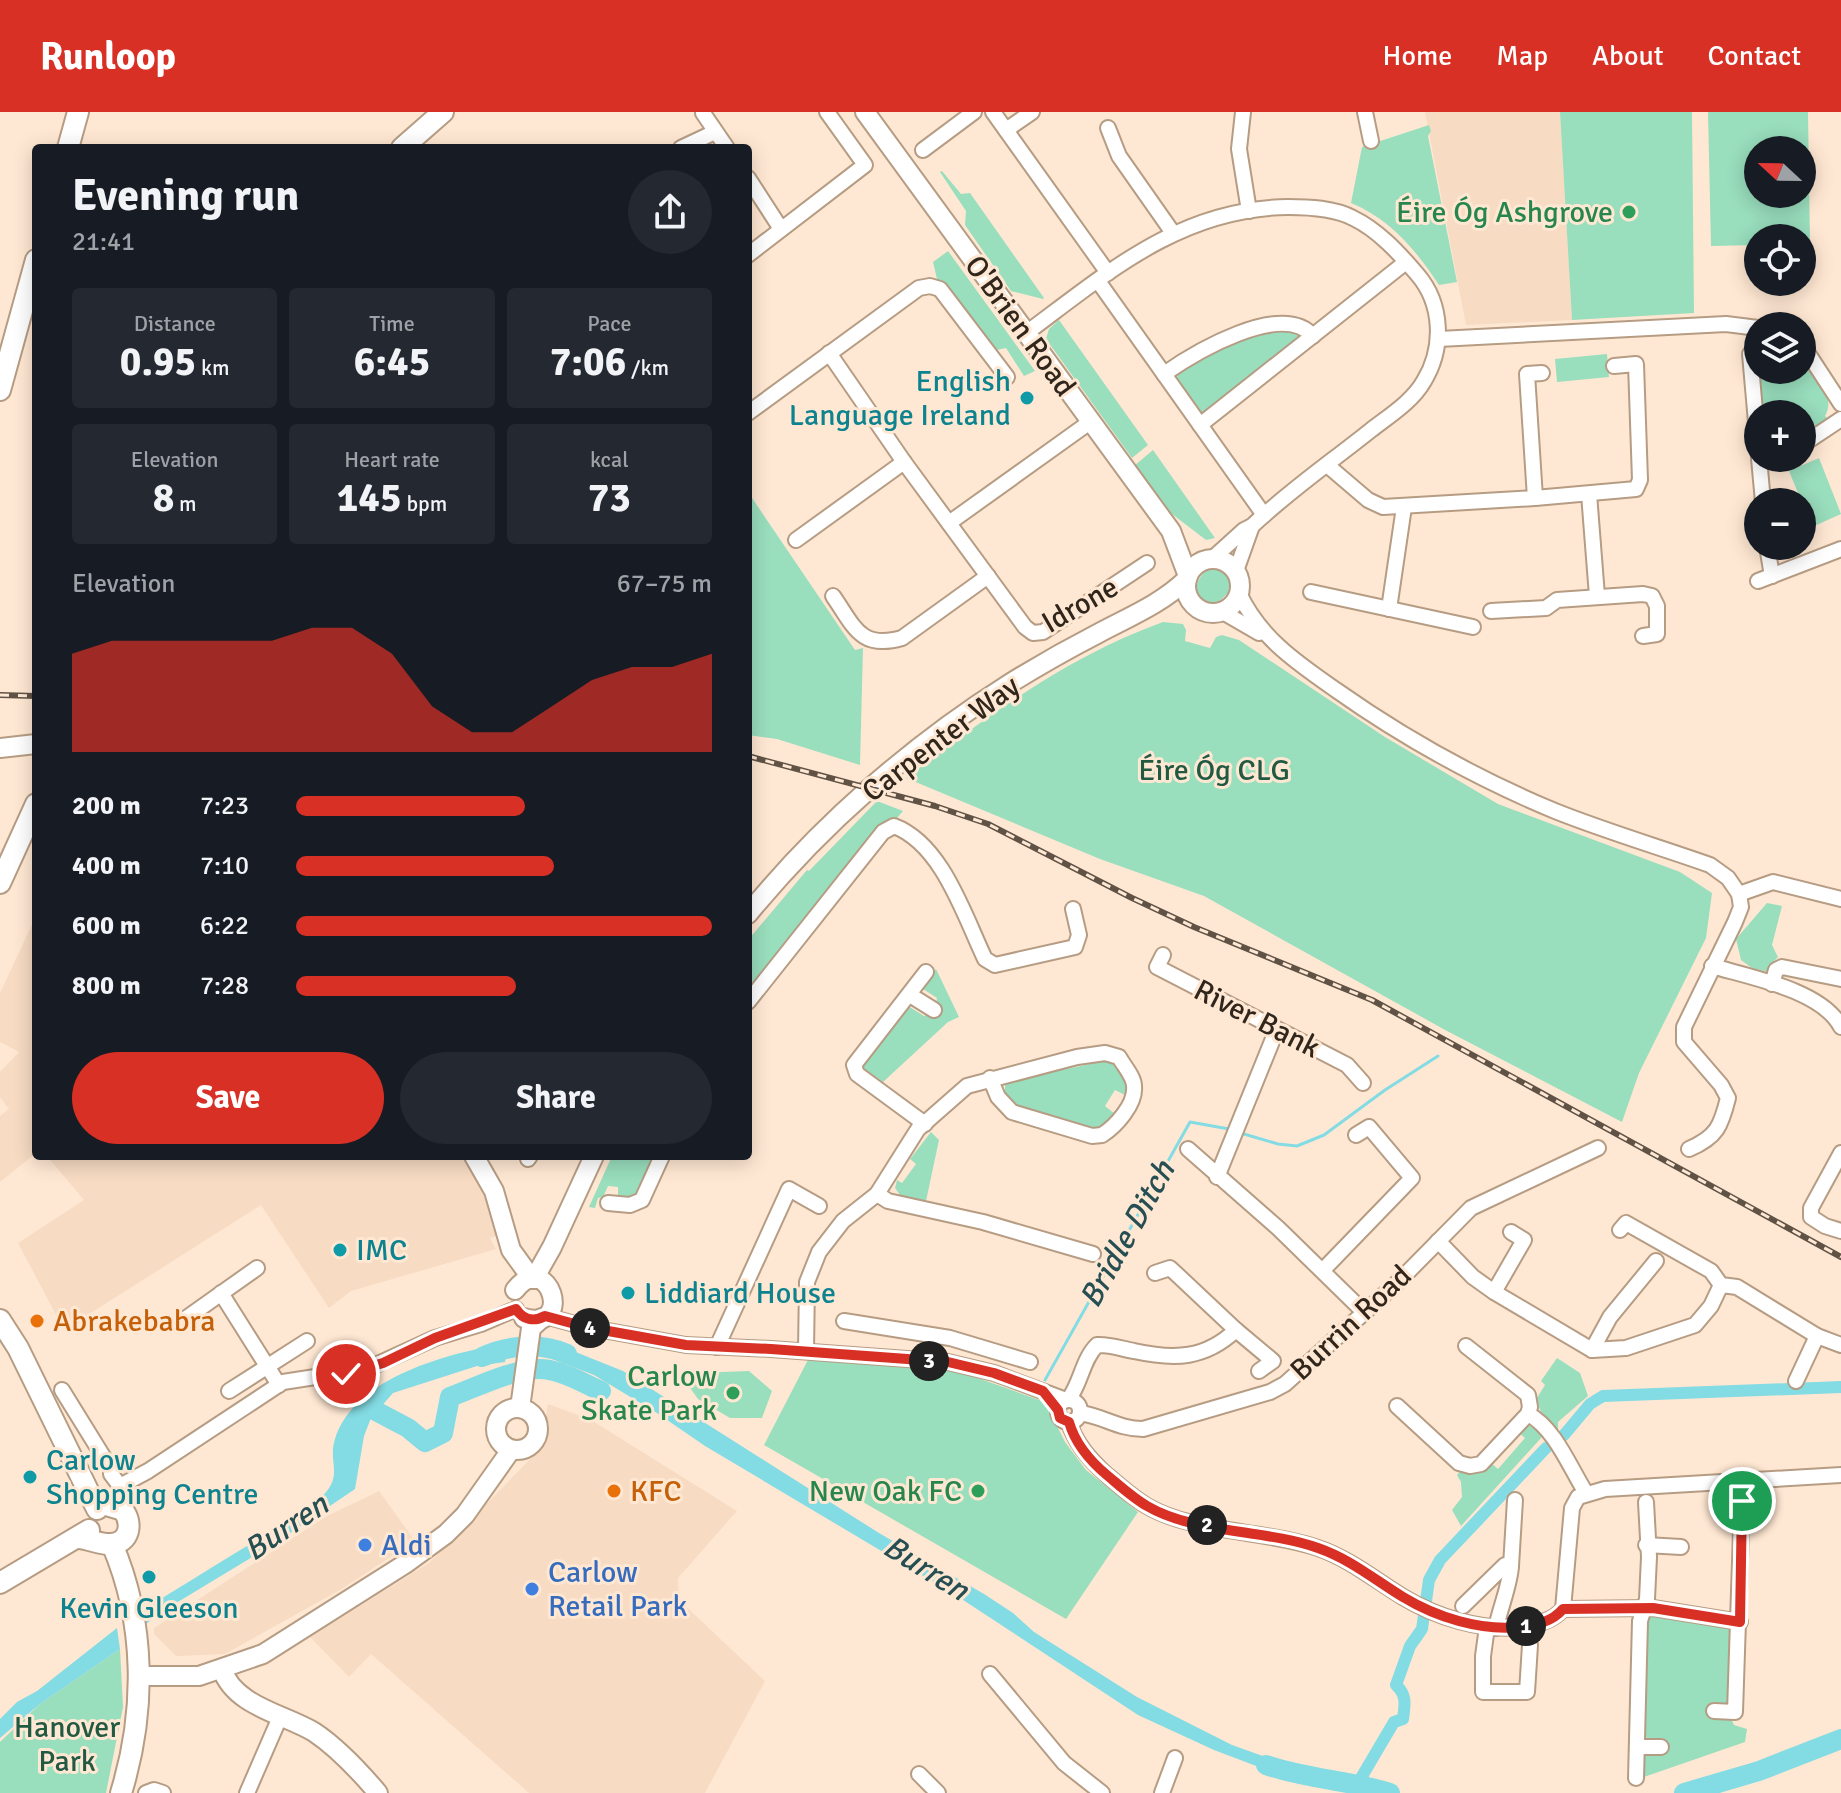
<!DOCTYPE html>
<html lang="en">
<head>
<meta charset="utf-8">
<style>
	body { margin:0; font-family:Signika,sans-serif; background:#242831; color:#f1f3f6; height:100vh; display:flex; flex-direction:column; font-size:30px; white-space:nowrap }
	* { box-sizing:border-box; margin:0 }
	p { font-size:26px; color:#9ea1a6 }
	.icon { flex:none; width:44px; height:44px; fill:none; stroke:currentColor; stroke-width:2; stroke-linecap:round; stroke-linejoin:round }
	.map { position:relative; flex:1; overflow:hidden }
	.sheet { position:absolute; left:32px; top:32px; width:720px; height:1016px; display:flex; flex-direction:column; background:#171b24; border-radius:8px; box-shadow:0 4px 20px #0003 }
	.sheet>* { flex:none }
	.needle { width:52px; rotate:292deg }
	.buttons { position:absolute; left:1744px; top:24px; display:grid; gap:16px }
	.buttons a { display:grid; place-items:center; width:72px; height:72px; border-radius:50%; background:#171b24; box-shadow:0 4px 20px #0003; font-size:40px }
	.pin { position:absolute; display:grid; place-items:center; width:68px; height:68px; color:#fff; margin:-34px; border:4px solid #fff; border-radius:50%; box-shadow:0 2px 8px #0007 }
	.km { position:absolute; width:40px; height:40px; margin:-20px; border-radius:50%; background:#222; color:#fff; font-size:22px; line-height:40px; text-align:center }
	.round { display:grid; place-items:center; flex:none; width:84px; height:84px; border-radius:42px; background:#242831 }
	.overview { display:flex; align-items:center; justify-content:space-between; height:136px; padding:0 40px }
	h1 { font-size:44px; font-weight:700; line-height:60px }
	.figures { display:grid; grid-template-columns:repeat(3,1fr); gap:12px; height:136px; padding:8px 40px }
	.figures div { display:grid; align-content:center; border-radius:8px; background:#242831; text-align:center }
	.figures b { font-size:40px; font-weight:700 }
	.figures small { font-size:22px; font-weight:400 }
	.figures p { font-size:22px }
	.chart { height:224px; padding:16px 40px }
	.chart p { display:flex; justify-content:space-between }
	.chart svg { width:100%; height:144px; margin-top:8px; fill:#d93025; opacity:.7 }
	.button { display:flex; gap:16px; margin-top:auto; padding:16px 40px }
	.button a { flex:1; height:92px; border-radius:48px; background:#d93025; color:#fff; font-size:32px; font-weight:700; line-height:92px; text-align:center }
	.button a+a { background:#242831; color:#f1f3f6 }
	ul { padding:0 40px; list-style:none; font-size:26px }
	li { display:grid; grid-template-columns:128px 96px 1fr; align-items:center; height:60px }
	li i { height:20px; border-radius:10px; background:#d93025 }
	header { display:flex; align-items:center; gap:48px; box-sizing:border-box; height:112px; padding:0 40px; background:#d93025; color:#fff }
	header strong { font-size:38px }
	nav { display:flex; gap:44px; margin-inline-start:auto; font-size:28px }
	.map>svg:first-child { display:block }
</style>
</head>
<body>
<header>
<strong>Runloop</strong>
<nav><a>Home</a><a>Map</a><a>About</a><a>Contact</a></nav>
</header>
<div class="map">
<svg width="1841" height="1681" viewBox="0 0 1841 1681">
	<rect width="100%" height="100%" fill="#ffe8d3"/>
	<g fill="#f7dbc3">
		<polygon points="1425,0 1560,0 1572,208 1466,213"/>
		<polygon points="36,804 36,1041 0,1070 0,1004 9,997 0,985 0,960 19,940 0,930 0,881"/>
		<polygon points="47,1044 462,1044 490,1086 500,1123 490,1126 496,1137 351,1179 329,1196 261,1093 64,1218 18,1131 84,1088"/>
		<polygon points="548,1292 591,1308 737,1399 678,1466 679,1488 765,1569 705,1681 529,1681 371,1542 349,1565 310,1525 429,1451 540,1337"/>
		<polygon points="379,1379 415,1429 340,1478 225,1542 176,1544 154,1522 154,1516 327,1404"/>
	</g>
	<g fill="#99debd" fill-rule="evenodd">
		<polygon points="1560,0 1692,0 1694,201 1572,208"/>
		<path d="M1708 0H1808L1810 132H1802V126H1758V133L1711 134ZM1758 38H1802V82H1758Z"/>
		<path d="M1429 13 1431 19 1428 24 1457 170 1439 173C1416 138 1390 107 1351 91L1362 35Z"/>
		<polygon points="942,59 961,82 970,81 1044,186 1043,187 1011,179 965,113 966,99 940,60"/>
		<polygon points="948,139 1035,259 1024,264 1006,236 997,238 993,236 947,173 937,167 933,150"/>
		<polygon points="1059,208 1148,333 1132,346 1046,227 1049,217"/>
		<polygon points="1283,216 1300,222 1300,226 1214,296 1204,301 1197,300 1176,269 1179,258 1215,237"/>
		<polygon points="1607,242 1609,265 1557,270 1555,247"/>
		<path d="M1802 250C1814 265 1837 284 1825 304L1827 306 1802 325V302H1761L1758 262 1759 258H1802Z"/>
		<polygon points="1153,338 1215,426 1206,428 1172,402 1134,354"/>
		<polygon points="1819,346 1841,402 1812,415 1789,359"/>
		<polygon points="748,380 855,538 863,536 860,653 777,627 748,623"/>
		<path d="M1216 454 1225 457 1230 469 1228 481 1215 493 1205 494C1188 481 1198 459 1216 454Z"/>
		<path d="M1163 510 1183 512 1186 518 1185 529 1210 536 1216 525 1222 523 1239 528 1385 625 1498 692 1680 760 1712 781 1706 826 1639 961 1622 1010 1447 919 1204 784 1100 747 906 666C986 605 1068 544 1163 510Z"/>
		<polygon points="877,689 903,699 748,881 748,828 807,758 809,759"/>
		<polygon points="1767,791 1782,794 1772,833 1778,845 1772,851 1769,860 1752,856 1741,848 1736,827"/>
		<polygon points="936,857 959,905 948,910 883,970 860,954 908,894 924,904 935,900 937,886 920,875"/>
		<polygon points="1104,949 1115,952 1128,974 1127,984 1115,978 1105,994 1115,1002 1103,1020 1012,996 1005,986 1005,970"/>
		<polygon points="931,1020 939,1028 926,1089 900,1083 895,1076 897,1068 902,1071 916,1052 910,1047"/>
		<polygon points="612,1044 657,1044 641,1081 634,1087 618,1085 618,1075 608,1074 603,1085 598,1086 595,1096 589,1095"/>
		<polygon points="810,1244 961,1260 1045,1290 1065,1330 1086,1358 1138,1400 1066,1507 764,1333"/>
		<polygon points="1557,1246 1580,1261 1588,1284 1558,1310 1558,1319 1540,1298 1537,1286 1545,1273 1541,1269"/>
		<polygon points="749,1259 772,1279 762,1306 730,1306 698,1287 688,1273 694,1261"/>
		<polygon points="1529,1314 1536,1315 1542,1325 1461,1414 1452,1398 1462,1385 1461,1370 1457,1363 1462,1357 1491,1351 1498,1357 1525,1326 1518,1320"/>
		<polygon points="1657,1502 1730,1513 1734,1519 1730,1591 1725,1594 1734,1613 1747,1617 1745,1630 1641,1666 1643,1646 1651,1629 1643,1623 1646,1508 1650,1503"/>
		<polygon points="120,1537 123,1595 106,1681 0,1681 0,1630 40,1592"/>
	</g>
	<g fill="#83dbe3">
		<polygon points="544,1230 553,1231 623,1259 879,1421 984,1482 1013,1501 1034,1520 1137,1585 1232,1633 1291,1654 1288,1666 1214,1638 1138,1603 957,1484 705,1334 657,1301 594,1263 542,1243"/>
		<path d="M508 1231 505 1250 477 1254 393 1281 371 1306 364 1324 355 1377 274 1432 158 1502 145 1513 143 1497C175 1479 205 1459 237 1440 265 1423 293 1409 318 1388 346 1364 327 1352 335 1327 355 1264 450 1241 508 1231Z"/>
		<polygon points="117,1516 120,1537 40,1592 0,1626 0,1607 17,1590 37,1579"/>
	</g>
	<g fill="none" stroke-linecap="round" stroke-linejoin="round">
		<g stroke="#83dbe3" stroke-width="3">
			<polyline points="1244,1022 1278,1032 1297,1034 1324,1023 1385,978 1438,944"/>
			<polyline points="1045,1268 1190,1010 1229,1017"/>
		</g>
		<g stroke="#83dbe3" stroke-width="12">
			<polyline points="1564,1323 1590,1292 1603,1284 1841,1275"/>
			<path d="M1358 1671 1394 1610 1403 1607C1405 1592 1407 1583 1396 1573L1410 1534 1422 1517 1429 1468 1440 1448 1546 1336"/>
		</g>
		<g stroke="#83dbe3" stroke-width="20">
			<path d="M482 1245C508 1233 540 1230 567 1242"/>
			<path d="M370 1296 408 1316 425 1330 443 1321 450 1285C475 1276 514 1256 541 1257 562 1258 583 1271 601 1279"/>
			<path d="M1266 1653C1306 1667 1349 1668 1390 1681"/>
			<polyline points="1684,1681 1759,1659 1841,1627"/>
		</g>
		<defs>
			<g id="minor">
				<polyline points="993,0 1108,161"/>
				<polyline points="1243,0 1239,37 1249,99"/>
				<polyline points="1365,0 1371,29"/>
				<polyline points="703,1 727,36"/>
				<polyline points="1108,16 1119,44 1173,121"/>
				<polyline points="1006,18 1032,0"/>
				<polyline points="681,36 715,20"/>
				<polyline points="923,38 974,0"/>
				<polyline points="748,66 781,117"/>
				<polyline points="748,143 865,53 827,0"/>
				<polyline points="1098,169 1264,403"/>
				<path d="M1025 222C1106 162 1180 96 1288 95 1309 95 1334 96 1353 106 1378 118 1399 141 1417 162 1443 192 1444 236 1424 269 1412 290 1389 304 1371 318 1331 350 1289 379 1252 414L1244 418 1212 447"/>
				<polyline points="1439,227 1726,212 1758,216"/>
				<polyline points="1802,237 1809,243 1841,292"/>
				<polyline points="829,241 904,350 1025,515 1033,521 1043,520 1147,451"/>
				<polyline points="1758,241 1750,242 1758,333"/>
				<path d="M1164 262C1194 241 1282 188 1313 224"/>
				<polyline points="748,301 919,176 930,174 940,177 1007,265"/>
				<polyline points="1200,313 1406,150"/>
				<polyline points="1802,333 1841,307"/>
				<polyline points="1759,346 1763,390"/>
				<polyline points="1327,353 1368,388 1383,395 1535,386 1636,377 1640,368 1636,252 1614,254"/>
				<polyline points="1589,382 1597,484"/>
				<polyline points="1535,386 1527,262 1542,261"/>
				<polyline points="949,411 1090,310"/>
				<polyline points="796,428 904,350"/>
				<polyline points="1767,434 1772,464"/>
				<polyline points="1236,459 1252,414"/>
				<polyline points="1758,469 1841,437"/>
				<polyline points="1311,480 1473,515"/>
				<path d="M1239 481C1259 525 1297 551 1336 578 1404 626 1478 667 1555 699 1605 719 1659 735 1710 753L1728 766 1739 782 1773 770 1841 787"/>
				<path d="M833 484C854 514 860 538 902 526L988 464"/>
				<polyline points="1389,497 1404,395"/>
				<polyline points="1221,499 1259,521"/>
				<polyline points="1491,499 1546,496 1557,488 1643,482 1652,484 1657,494 1657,522 1643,524"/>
				<polyline points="1163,843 1157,855 1347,953 1363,971"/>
				<path d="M1712 854C1749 865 1822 878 1841 915"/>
				<polyline points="1772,872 1776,858 1782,855 1841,867"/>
				<polyline points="910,883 934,898"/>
				<path d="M748 890 883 720 894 714C942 732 964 803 985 847L995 853 1075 835 1079 823 1073 797"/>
				<polyline points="925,1012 857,962 854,953 926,860"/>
				<polyline points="1188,1037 1278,1116 1365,1201"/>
				<path d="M1689 1037C1717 1025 1721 1014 1728 986L1721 973 1684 930V915L1735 810 1741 795 1739 782"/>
				<polyline points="1841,1041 1811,1096 1811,1105 1825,1114 1841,1119"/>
				<polyline points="528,1047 530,1044"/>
				<polyline points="1217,1065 1277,917"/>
				<polyline points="877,1082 888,1089 983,1110 1093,1142"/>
				<polyline points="608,1091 630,1093 642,1088 662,1044"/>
				<polyline points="1620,1118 1626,1111 1711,1159 1721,1173 1737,1175 1817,1224"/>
				<polyline points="1438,1129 1473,1165 1494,1180 1592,1238 1626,1236 1695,1213 1711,1194 1721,1173"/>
				<polyline points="1323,1158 1412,1066 1369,1015 1356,1023"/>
				<polyline points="1155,1161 1170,1156 1236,1218 1273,1249 1259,1259"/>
				<polyline points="1494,1180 1524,1128 1511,1120"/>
				<polyline points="221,1181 279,1273"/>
				<polyline points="545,1204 586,1215 686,1233 771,1237 948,1250 994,1261 1066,1288"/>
				<polyline points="185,1207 257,1156"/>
				<polyline points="844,1209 950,1226 1030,1250"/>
				<polyline points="717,1235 789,1077 819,1094"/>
				<polyline points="1592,1238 1610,1205 1656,1149"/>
				<path d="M806 1239 807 1170 819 1140 843 1109 877 1082 918 1017 967 974 1077 945 1105 941 1119 945C1124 954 1134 965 1134 974 1136 992 1116 1014 1102 1023L1092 1024 1012 1000 998 985 990 966"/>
				<polyline points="1796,1269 1817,1224 1841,1233"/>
				<polyline points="62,1278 109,1354"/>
				<polyline points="229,1279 307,1229"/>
				<circle cx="1069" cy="1299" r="11"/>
				<path d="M1068 1288C1081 1272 1082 1248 1097 1233 1109 1232 1122 1237 1134 1239 1175 1248 1205 1247 1236 1218"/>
				<polyline points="1397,1294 1459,1351 1470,1354 1481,1352 1528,1302 1530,1295 1528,1283 1466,1234"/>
				<path d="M1080 1301C1103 1304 1118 1317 1143 1317L1270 1280 1285 1272 1397 1171 1471 1096 1598 1036"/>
				<path d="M1528 1302C1555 1316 1570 1356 1586 1381"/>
				<path d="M1069 1310C1075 1331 1092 1350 1108 1364 1120 1374 1133 1386 1147 1394 1193 1421 1265 1418 1318 1436 1350 1447 1375 1468 1403 1485 1436 1505 1481 1519 1519 1515 1536 1512 1552 1510 1563 1497L1572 1396 1578 1385 1605 1377 1841 1363"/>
				<polyline points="111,1362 120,1374 148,1359 283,1270 367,1257 435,1226 481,1212 516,1197"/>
				<polyline points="1646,1433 1681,1435"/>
				<polyline points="1511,1454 1515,1388"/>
				<path d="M1463 1494 1505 1453 1511 1454C1510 1473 1500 1496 1496 1516"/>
				<polyline points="1563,1497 1653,1496 1740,1510"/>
				<polyline points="1487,1515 1483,1544 1483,1580 1527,1580 1530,1533"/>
				<polyline points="990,1562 1064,1651 1102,1681"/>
				<polyline points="1714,1599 1735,1600 1742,1389"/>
				<polyline points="1637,1635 1661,1635"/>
				<polyline points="919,1662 938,1681"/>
				<polyline points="1636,1666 1640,1509 1647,1487 1649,1445 1646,1390"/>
				<polyline points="146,1681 154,1678 163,1681"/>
				<polyline points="247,1681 280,1605"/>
				<polyline points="1162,1681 1175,1646"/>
			</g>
			<g id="tertiary">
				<polyline points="865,0 1171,419 1188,464"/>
				<circle cx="1213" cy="474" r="27"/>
				<polyline points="0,636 36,632"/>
				<path d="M748 802C820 714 912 633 1009 572 1038 554 1068 537 1099 521 1131 504 1161 492 1187 467"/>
				<polyline points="474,1044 494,1079 511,1138 532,1167"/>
				<polyline points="534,1167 552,1135 594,1044"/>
				<path d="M515 1178C548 1136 576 1220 524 1206"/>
				<circle cx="517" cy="1317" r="21"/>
				<polyline points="520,1296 531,1216 542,1206"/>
				<path d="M222 1557C234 1594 284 1602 314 1620 335 1634 361 1661 378 1681"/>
				<polyline points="139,1564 199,1564 263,1542 405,1452 446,1422 465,1403 511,1338"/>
			</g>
			<g id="secondary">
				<polyline points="68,36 78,0"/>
				<polyline points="402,36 443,0"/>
				<polyline points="0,278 36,148"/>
				<polyline points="0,771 36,692"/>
				<polyline points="0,1208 18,1236 97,1397"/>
				<path d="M79 1426C90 1427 101 1433 111 1432 130 1431 133 1411 123 1398L106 1393 92 1384"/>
				<path d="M112 1432C146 1511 146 1600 121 1681"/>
				<polyline points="0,1471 89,1418"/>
			</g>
		</defs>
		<use href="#minor" stroke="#b69c83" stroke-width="18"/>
		<use href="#tertiary" stroke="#b69c83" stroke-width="22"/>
		<use href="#secondary" stroke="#b69c83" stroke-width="24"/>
		<use href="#minor" stroke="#fff" stroke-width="14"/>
		<use href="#tertiary" stroke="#fff" stroke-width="18"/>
		<use href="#secondary" stroke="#fff" stroke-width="20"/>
		<defs>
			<g id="rail">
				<polyline points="0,583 36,584"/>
				<polyline points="748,644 935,694 988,712 1132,786 1194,815 1372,888 1841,1145"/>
			</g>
		</defs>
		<use href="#rail" stroke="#605346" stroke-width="6"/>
		<use href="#rail" stroke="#ffe8d3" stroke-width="3" stroke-dasharray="9" stroke-linecap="butt"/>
	</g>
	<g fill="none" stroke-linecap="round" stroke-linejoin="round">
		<defs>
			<path id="route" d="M346 1262 383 1251 435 1226 516 1197C523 1208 534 1210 545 1204L586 1215 686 1233 771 1237 948 1250 994 1261 1043 1279 1058 1298 1060 1306 1069 1310C1075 1331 1091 1350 1108 1364 1120 1374 1133 1386 1147 1394 1195 1422 1264 1417 1318 1436 1350 1447 1375 1468 1403 1485 1436 1505 1480 1519 1519 1515 1536 1513 1552 1510 1563 1497L1653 1496 1740 1510 1742 1389"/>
		</defs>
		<use href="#route" stroke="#fff" stroke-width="16"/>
		<use href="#route" stroke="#d93025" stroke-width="10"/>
	</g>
	<g fill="#2e9e5b" stroke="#ffe8d3" stroke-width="3">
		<circle cx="1629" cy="100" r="8"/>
		<circle cx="733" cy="1281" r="8"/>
		<circle cx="978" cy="1379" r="8"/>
	</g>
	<g fill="#0f9aa8" stroke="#ffe8d3" stroke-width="3">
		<circle cx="1027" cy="286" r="8"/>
		<circle cx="340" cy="1138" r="8"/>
		<circle cx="628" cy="1181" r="8"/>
		<circle cx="30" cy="1365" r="8"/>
		<circle cx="149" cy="1465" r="8"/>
	</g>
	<g fill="#e8710a" stroke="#ffe8d3" stroke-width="3">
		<circle cx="37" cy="1209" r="8"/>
		<circle cx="614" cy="1379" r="8"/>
	</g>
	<g fill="#3f7fe0" stroke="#ffe8d3" stroke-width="3">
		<circle cx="365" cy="1433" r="8"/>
		<circle cx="532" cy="1477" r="8"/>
	</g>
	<g text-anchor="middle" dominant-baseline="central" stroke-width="6" stroke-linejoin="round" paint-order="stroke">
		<g font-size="30" fill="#27864d" stroke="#ffe8d3" text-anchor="end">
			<text x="1613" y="100">Éire Óg Ashgrove</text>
			<text x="717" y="1264">Carlow<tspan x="717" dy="34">Skate Park</tspan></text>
			<text x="962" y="1379">New Oak FC</text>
		</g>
		<g font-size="30" fill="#30261c" stroke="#ffe8d3">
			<text transform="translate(1020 214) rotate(54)">O'Brien Road</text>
			<text transform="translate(1080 493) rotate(-30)">Idrone</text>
			<text transform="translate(941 627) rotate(-37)">Carpenter Way</text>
			<text transform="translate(1257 907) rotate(27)">River Bank</text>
			<text transform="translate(1351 1211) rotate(-43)">Burrin Road</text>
		</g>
		<g font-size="30" fill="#0d838f" stroke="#ffe8d3" text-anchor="start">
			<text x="1011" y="269" text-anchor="end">English<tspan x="1011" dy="34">Language Ireland</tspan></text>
			<text x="356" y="1138">IMC</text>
			<text x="644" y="1181">Liddiard House</text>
			<text x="46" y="1348">Carlow<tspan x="46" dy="34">Shopping Centre</tspan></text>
			<text x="149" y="1496" text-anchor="middle">Kevin Gleeson</text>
		</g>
		<g font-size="30" fill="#225942" stroke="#ffe8d3">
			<text x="1214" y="658">Éire Óg CLG</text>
			<text x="67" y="1615">Hanover<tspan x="67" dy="34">Park</tspan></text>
		</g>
		<g font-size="30" fill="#c56008" stroke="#ffe8d3" text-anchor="start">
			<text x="53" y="1209">Abrakebabra</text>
			<text x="630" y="1379">KFC</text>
		</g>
		<g font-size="30" fill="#366cbe" stroke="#ffe8d3" text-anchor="start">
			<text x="381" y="1433">Aldi</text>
			<text x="548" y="1460">Carlow<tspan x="548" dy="34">Retail Park</tspan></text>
		</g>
		<g font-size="32" font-style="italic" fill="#264f53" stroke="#ffe8d3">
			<text transform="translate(1127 1122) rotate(-61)">Bridle Ditch</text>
			<text transform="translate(286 1415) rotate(-34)">Burren</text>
			<text transform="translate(926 1456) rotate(32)">Burren</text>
		</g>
	</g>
</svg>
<div class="buttons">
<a><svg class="needle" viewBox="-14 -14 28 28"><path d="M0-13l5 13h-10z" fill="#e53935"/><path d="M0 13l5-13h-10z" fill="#9ea1a6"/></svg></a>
<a><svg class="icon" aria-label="locate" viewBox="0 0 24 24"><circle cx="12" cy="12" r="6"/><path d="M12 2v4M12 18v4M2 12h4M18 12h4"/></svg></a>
<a><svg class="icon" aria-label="layers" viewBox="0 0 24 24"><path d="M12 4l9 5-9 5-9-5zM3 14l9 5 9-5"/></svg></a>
<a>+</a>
<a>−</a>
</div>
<div class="pin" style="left:1742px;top:1389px;background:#1e9e55"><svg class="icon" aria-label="arrive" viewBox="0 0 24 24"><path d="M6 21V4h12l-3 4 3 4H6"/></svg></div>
<div class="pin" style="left:346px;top:1262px;background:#d93025"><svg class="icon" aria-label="check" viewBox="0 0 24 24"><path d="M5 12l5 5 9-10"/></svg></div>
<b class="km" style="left:1526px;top:1514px">1</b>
<b class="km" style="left:1207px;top:1413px">2</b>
<b class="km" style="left:929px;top:1249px">3</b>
<b class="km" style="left:590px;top:1216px">4</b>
<section class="sheet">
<div class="overview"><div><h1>Evening run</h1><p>21:41</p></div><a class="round"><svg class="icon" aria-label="share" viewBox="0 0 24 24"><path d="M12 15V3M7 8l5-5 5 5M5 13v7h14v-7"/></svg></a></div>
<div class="figures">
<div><p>Distance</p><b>0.95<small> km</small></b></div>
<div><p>Time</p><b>6:45</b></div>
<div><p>Pace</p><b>7:06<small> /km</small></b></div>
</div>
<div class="figures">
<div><p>Elevation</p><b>8<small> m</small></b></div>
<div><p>Heart rate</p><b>145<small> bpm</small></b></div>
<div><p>kcal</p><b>73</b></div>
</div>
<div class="chart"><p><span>Elevation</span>67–75 m</p>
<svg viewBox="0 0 160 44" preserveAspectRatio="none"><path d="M0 44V14L10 10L20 10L30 10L40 10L50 10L60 6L70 6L80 14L90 30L100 38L110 38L120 30L130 22L140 18L150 18L160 14V44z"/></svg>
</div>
<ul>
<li><b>200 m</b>7:23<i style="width:55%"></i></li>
<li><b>400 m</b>7:10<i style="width:62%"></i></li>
<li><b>600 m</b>6:22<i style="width:100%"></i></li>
<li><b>800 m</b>7:28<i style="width:53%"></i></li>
</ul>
<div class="button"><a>Save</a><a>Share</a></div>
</section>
</div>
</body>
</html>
